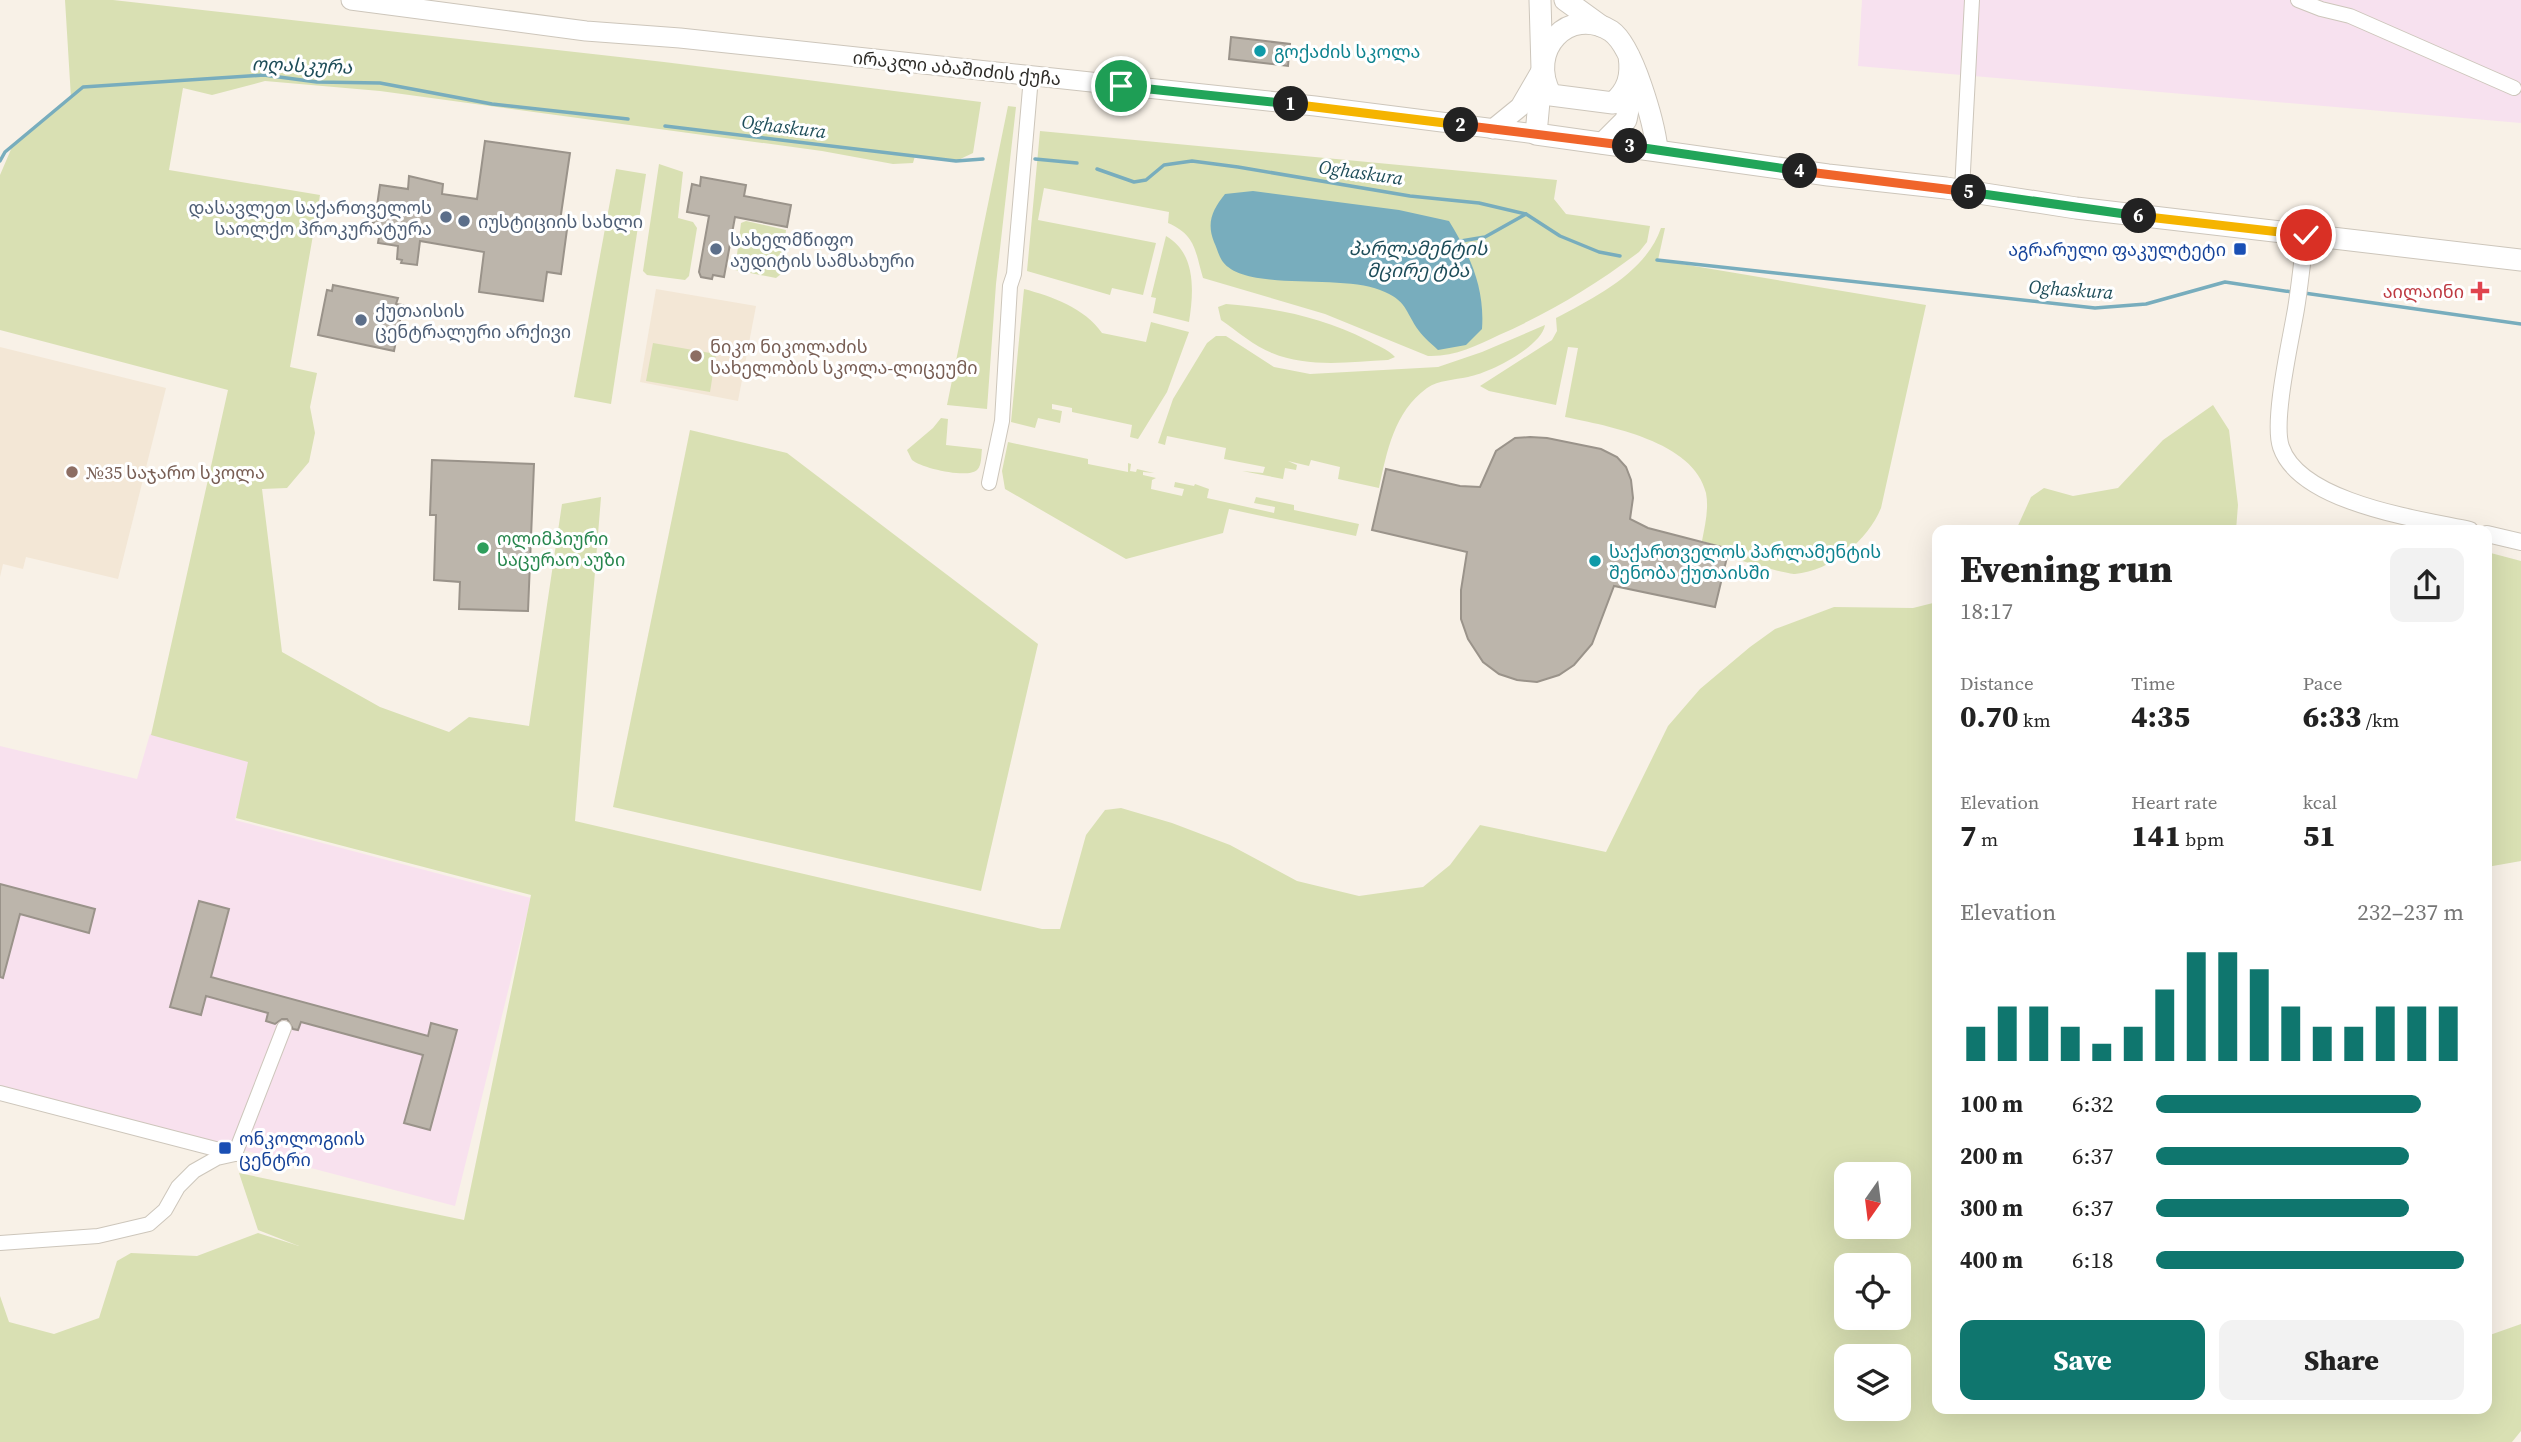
<!DOCTYPE html>
<html lang="en">
<head>
<meta charset="utf-8">
<style>
	body { margin:0; font-family:"Source Serif 4","Noto Sans Georgian",serif; background:#f2f2f2; color:#222; height:100vh; display:flex; flex-direction:column; font-size:26px; white-space:nowrap }
	* { box-sizing:border-box; margin:0 }
	p { font-size:23px; color:#767676 }
	.icon { flex:none; width:38px; height:38px; fill:none; stroke:currentColor; stroke-width:2; stroke-linecap:round; stroke-linejoin:round }
	.map { position:relative; flex:1; overflow:hidden }
	.side { position:absolute; left:1932px; top:525px; width:560px; height:889px; display:flex; flex-direction:column; background:#fff; border-radius:14px; box-shadow:0 7px 28px #0002 }
	.side>* { flex:none }
	.needle { width:46px; rotate:194deg }
	.tools { position:absolute; left:1834px; top:1162px; display:grid; gap:14px }
	.tools a { display:grid; place-items:center; width:77px; height:77px; border-radius:14px; background:#fff; box-shadow:0 7px 28px #0002; font-size:35px }
	.pin { position:absolute; display:grid; place-items:center; width:60px; height:60px; color:#fff; margin:-30px; border:4px solid #fff; border-radius:50%; box-shadow:0 2px 7px #0007 }
	.km { position:absolute; width:35px; height:35px; margin:-18px; border-radius:50%; background:#222; color:#fff; font-size:19px; line-height:35px; text-align:center }
	.round { display:grid; place-items:center; flex:none; width:74px; height:74px; border-radius:14px; background:#f2f2f2 }
	.summary { display:flex; align-items:center; justify-content:space-between; height:119px; padding:0 28px }
	h1 { font-size:38px; font-weight:800; line-height:52px }
	.metrics { display:grid; grid-template-columns:repeat(3,1fr); gap:10px; height:119px; padding:7px 28px }
	.metrics div { display:grid; align-content:center }
	.metrics b { font-size:30px; font-weight:800 }
	.metrics small { font-size:19px; font-weight:400 }
	.metrics p { font-size:19px }
	.chart { height:196px; padding:14px 28px }
	.chart p { display:flex; justify-content:space-between }
	.chart svg { width:100%; height:126px; margin-top:7px; stroke:#0f766e; stroke-width:6 }
	.cta { display:flex; gap:14px; margin-top:auto; padding:14px 28px }
	.cta a { flex:1; height:80px; border-radius:14px; background:#0f766e; color:#fff; font-size:28px; font-weight:800; line-height:80px; text-align:center }
	.cta a+a { background:#f2f2f2; color:#222 }
	ul { padding:0 28px; list-style:none; font-size:23px }
	li { display:grid; grid-template-columns:112px 84px 1fr; align-items:center; height:52px }
	li i { height:18px; border-radius:9px; background:#0f766e }
	.map>svg:first-child { display:block }
</style>
</head>
<body>
<div class="map">
<svg width="2521" height="1442" viewBox="0 0 2521 1442">
	<rect width="100%" height="100%" fill="#f8f1e7"/>
	<polygon fill="#f7e1ef" points="1862,0 2521,0 2521,123 1858,66"/>
	<g fill="#f3e7d6">
		<polygon points="656,289 756,306 738,401 640,382"/>
		<polygon points="0,347 166,388 118,579 26,557 23,569 3,564 0,577"/>
	</g>
	<polygon fill="#f8e1ee" points="150,734 251,760 235,820 531,898 455,1206 0,1086 0,746 137,779"/>
	<g fill="#d9e0b3" fill-rule="evenodd">
		<path d="M65 0H113L664 62 981 102 973 153 956 161 915 156 913 163 893 164 822 151 380 91 265 81 212 95 183 88 169 170 320 195 290 367 317 373 310 407 315 433 309 462 287 488 262 489 282 652 380 707 449 732 469 717 529 726 562 504 601 497 575 821 1042 929H1060L1086 835 1105 810 1121 808 1172 823 1230 845 1297 881 1359 896 1423 887 1450 865 1480 825 1606 852 1668 726 1700 689 1750 647 1775 629 1834 607 1913 608 1937 602V1409H2487V1336L2521 1324V1431L2512 1442H0V1296L9 1322 54 1334 99 1318 117 1261 131 1253 197 1256 258 1233 299 1246 258 1230 239 1173 464 1220 531 895 236 818 248 762 151 735 228 390 0 330V175L12 147 71 98ZM1899 1174V1227H1846V1174ZM1846 1265H1899V1318H1846ZM1846 1356H1899V1409H1846Z"/>
		<polygon points="1008,106 1016,107 996,284 987,409 947,405"/>
		<path d="M1040 131 1557 180 1554 199 1566 214 1650 226 1647 242 1639 252C1594 286 1551 312 1499 335 1476 346 1454 357 1428 356L1325 314 1203 278C1195 251 1196 235 1168 223L1169 212 1044 188 1038 220 1156 243 1143 295 1112 288 1110 295 1027 271Z"/>
		<polygon points="659,164 683,172 678,218 693,222 697,228 689,276 685,280 647,275 643,271"/>
		<polygon points="616,169 646,174 611,404 574,397"/>
		<polygon points="746,221 786,230 781,274 776,278 735,270 741,223"/>
		<path d="M1661 228H1665L1658 260 1926 305 1881 508C1868 540 1831 571 1795 574 1785 574 1740 560 1727 557L1729 549 1702 541C1705 525 1709 509 1706 493 1694 441 1608 426 1565 417L1578 348 1568 347 1556 405 1489 391 1480 386 1552 340 1557 331 1556 318C1596 297 1646 272 1661 228Z"/>
		<path d="M1166 236C1196 253 1194 291 1189 322L1153 313 1156 298 1151 297Z"/>
		<path d="M1024 289C1051 296 1085 308 1102 333L1146 342 1151 322 1189 332 1167 392 1138 439 1130 437 1132 425 1072 412V408L1052 404V409L1062 411 1060 423 1038 418 1035 428 1011 422Z"/>
		<path d="M1226 304C1275 308 1322 317 1367 340 1376 345 1388 349 1395 357L1388 360C1350 362 1308 368 1272 353 1254 346 1237 331 1221 320L1218 307Z"/>
		<path d="M1545 325C1541 347 1490 373 1468 377 1454 380 1439 380 1427 388 1394 412 1387 451 1379 488L1338 479 1340 467 1311 460 1309 466 1288 461 1297 465 1296 470 1285 468 1283 479 1242 471 1263 473 1265 467 1224 459 1226 448 1167 436 1165 445 1158 443 1173 399 1207 343 1216 336H1226L1274 367 1310 374 1438 367 1482 352Z"/>
		<polygon points="653,343 716,354 710,392 646,381"/>
		<polygon points="2213,405 2229,430 2238,505 2236,530 2016,530 2031,497 2044,488 2073,496 2118,488 2163,440"/>
		<path d="M941 418 948 419 946 445 982 449C981 455 982 465 977 470 968 479 921 468 912 460 911 458 908 452 907 450L933 428Z"/>
		<polygon points="690,430 787,453 1038,644 981,891 613,807"/>
		<polygon points="1008,442 1088,459 1088,464 1128,472 1128,463 1131,464 1130,471 1136,472 1137,469 1154,473 1143,472 1143,475 1156,478 1152,480 1151,489 1182,496 1184,489 1174,487 1175,482 1194,486 1195,484 1209,489 1207,498 1274,513 1275,507 1254,503 1256,497 1294,505 1294,510 1359,524 1356,536 1229,509 1223,533 1126,559 1005,489 1002,471"/>
		<polygon points="2487,552 2521,561 2521,861 2487,867"/>
	</g>
	<path fill="#78adbd" d="M1253 191 1399 210 1449 221C1470 255 1485 288 1482 329L1466 345 1438 350C1432 344 1424 338 1419 331 1404 310 1408 301 1380 290 1341 274 1246 292 1223 262 1219 257 1217 248 1214 242 1206 222 1213 209 1225 194Z"/>
	<g fill="none" stroke-linecap="round" stroke-linejoin="round">
		<g stroke="#78adbd" stroke-width="3.5">
			<polyline points="665,126 956,161 983,159"/>
			<polyline points="1035,159 1077,163"/>
			<polyline points="0,161 5,152 83,87 264,75 317,82 380,83 492,104 628,119"/>
			<polyline points="1097,169 1134,182 1146,180 1164,165 1192,161 1238,167 1410,196 1479,203 1526,214 1560,236 1599,252 1620,256"/>
			<polyline points="1461,241 1485,237 1526,214"/>
			<polyline points="1657,260 2095,308 2146,304 2225,282 2292,292"/>
			<polyline points="2304,293 2521,324"/>
		</g>
	</g>
	<g fill="#bcb5ab" stroke="#9a938a" stroke-width="2">
		<polygon points="1231,37 1290,44 1288,66 1229,59"/>
		<polygon points="485,141 570,153 560,221 568,222 561,274 547,272 543,301 479,292 484,252 420,241 417,265 401,263 402,260 397,259 398,246 378,243 381,224 370,222 372,205 377,206 380,185 408,189 409,176 443,184 442,194 477,199"/>
		<polygon points="701,177 746,185 744,196 791,205 787,227 735,217 724,277 713,275 712,279 701,277 699,272 709,216 687,212 692,184 700,186"/>
		<polygon points="333,285 398,298 396,304 403,305 394,351 318,335 327,290 332,291"/>
		<polygon points="1530,437 1547,438 1601,449 1617,457 1626,467 1631,480 1633,498 1630,519 1648,528 1729,549 1715,607 1614,586 1592,644 1574,665 1559,675 1537,682 1517,680 1499,674 1483,662 1468,639 1461,619 1461,590 1467,552 1372,530 1386,469 1460,486 1480,487 1496,451 1515,438"/>
		<polygon points="432,460 534,464 528,611 459,609 460,582 434,580 436,515 430,515"/>
		<polygon points="0,884 95,909 89,933 20,914 3,978 0,977"/>
		<polygon points="199,901 229,909 211,977 428,1036 431,1023 457,1030 430,1130 404,1123 423,1055 301,1022 298,1030 293,1029 287,1019 282,1019 275,1024 266,1021 268,1013 206,996 201,1015 170,1007"/>
	</g>
	<g fill="none" stroke-linecap="round" stroke-linejoin="round">
		<defs>
			<g id="minor">
				<polyline points="2298,0 2321,9 2350,16 2514,88"/>
				<polyline points="1962,190 1972,0"/>
				<polyline points="989,483 1002,421 1010,286 1014,274 1031,77"/>
				<polyline points="0,1093 231,1153"/>
				<polyline points="235,1154 284,1028"/>
				<polyline points="0,1243 98,1236 149,1224 165,1210 178,1187 194,1171 217,1158 235,1154"/>
			</g>
			<g id="tertiary">
				<path d="M2306 235C2302 260 2300 285 2296 309 2291 339 2272 421 2281 447 2300 503 2419 519 2470 530"/>
				<polyline points="2487,534 2521,542"/>
			</g>
			<g id="secondary">
				<polyline points="351,0 586,31 680,38 1315,106 1536,134"/>
				<polyline points="1493,129 1520,107 1542,69"/>
			</g>
			<g id="primary">
				<polyline points="1540,0 1542,69 1536,134 1828,175 1946,188 2076,208 2521,260"/>
				<polyline points="1565,0 1601,26"/>
				<path d="M1629 56C1632 76 1628 90 1613 103L1551 95C1526 50 1569 5 1611 31 1633 46 1654 123 1657 149"/>
				<polyline points="1603,143 1626,120 1634,81"/>
			</g>
		</defs>
		<use href="#minor" stroke="#cdc6bb" stroke-width="16"/>
		<use href="#tertiary" stroke="#cdc6bb" stroke-width="18"/>
		<use href="#secondary" stroke="#cdc6bb" stroke-width="21"/>
		<use href="#primary" stroke="#cdc6bb" stroke-width="23"/>
		<use href="#minor" stroke="#fff" stroke-width="14"/>
		<use href="#tertiary" stroke="#fff" stroke-width="16"/>
		<use href="#secondary" stroke="#fff" stroke-width="19"/>
		<use href="#primary" stroke="#fff" stroke-width="21"/>
	</g>
	<g fill="none" stroke-linecap="round" stroke-linejoin="round">
		<defs>
			<polyline id="split-1" points="1121,86 1291,104"/>
			<polyline id="split-2" points="1291,104 1461,125"/>
			<polyline id="split-3" points="1461,125 1630,146"/>
			<polyline id="split-4" points="1630,146 1800,171"/>
			<polyline id="split-5" points="1800,171 1969,192"/>
			<polyline id="split-6" points="1969,192 2139,216"/>
			<polyline id="split-7" points="2139,216 2306,235"/>
		</defs>
		<use href="#split-1" stroke="#fff" stroke-width="14"/>
		<use href="#split-2" stroke="#fff" stroke-width="14"/>
		<use href="#split-3" stroke="#fff" stroke-width="14"/>
		<use href="#split-4" stroke="#fff" stroke-width="14"/>
		<use href="#split-5" stroke="#fff" stroke-width="14"/>
		<use href="#split-6" stroke="#fff" stroke-width="14"/>
		<use href="#split-7" stroke="#fff" stroke-width="14"/>
		<use href="#split-1" stroke="#22a559" stroke-width="9"/>
		<use href="#split-2" stroke="#f5b400" stroke-width="9"/>
		<use href="#split-3" stroke="#f0652b" stroke-width="9"/>
		<use href="#split-4" stroke="#22a559" stroke-width="9"/>
		<use href="#split-5" stroke="#f0652b" stroke-width="9"/>
		<use href="#split-6" stroke="#22a559" stroke-width="9"/>
		<use href="#split-7" stroke="#f5b400" stroke-width="9"/>
	</g>
	<g fill="#0f9aa8" stroke="#fff" stroke-width="2.5">
		<circle cx="1260" cy="51" r="7"/>
		<circle cx="1595" cy="561" r="7"/>
	</g>
	<g fill="#5c6f8a" stroke="#fff" stroke-width="2.5">
		<circle cx="446" cy="217" r="7"/>
		<circle cx="464" cy="221" r="7"/>
		<circle cx="716" cy="249" r="7"/>
		<circle cx="361" cy="320" r="7"/>
	</g>
	<g fill="#1a4fb4" stroke="#fff" stroke-width="2.5">
		<rect x="2233" y="242" width="14" height="14" rx="3.5"/>
		<rect x="218" y="1141" width="14" height="14" rx="3.5"/>
	</g>
	<path fill="#e0444e" stroke="#fff" stroke-width="2.5" d="M2476.5 280.5h7v7h7v7h-7v7h-7v-7h-7v-7h7z"/>
	<g fill="#8d6e63" stroke="#fff" stroke-width="2.5">
		<circle cx="696" cy="356" r="7"/>
		<circle cx="72" cy="472" r="7"/>
	</g>
	<circle fill="#2e9e5b" stroke="#fff" stroke-width="2.5" cx="483" cy="548" r="7"/>
	<g text-anchor="middle" dominant-baseline="central" stroke-width="6" stroke-linejoin="round" paint-order="stroke">
		<g font-size="18" fill="#0d838f" stroke="#fff" text-anchor="start">
			<text x="1274" y="51">გოქაძის სკოლა</text>
			<text x="1609" y="551">საქართველოს პარლამენტის<tspan x="1609" dy="21">შენობა ქუთაისში</tspan></text>
		</g>
		<g font-size="18" fill="#2f2d29" stroke="#fff">
			<text transform="translate(957 68) rotate(6)">ირაკლი აბაშიძის ქუჩა</text>
		</g>
		<g font-size="18" fill="#4e5e75" stroke="#fff" text-anchor="start">
			<text x="432" y="207" text-anchor="end">დასავლეთ საქართველოს<tspan x="432" dy="21">საოლქო პროკურატურა</tspan></text>
			<text x="478" y="221">იუსტიციის სახლი</text>
			<text x="730" y="239">სახელმწიფო<tspan x="730" dy="21">აუდიტის სამსახური</tspan></text>
			<text x="375" y="310">ქუთაისის<tspan x="375" dy="21">ცენტრალური არქივი</tspan></text>
		</g>
		<g font-size="18" fill="#164399" stroke="#fff" text-anchor="end">
			<text x="2226" y="249">აგრარული ფაკულტეტი</text>
			<text x="239" y="1138" text-anchor="start">ონკოლოგიის<tspan x="239" dy="21">ცენტრი</tspan></text>
		</g>
		<g font-size="18" fill="#be3a42" stroke="#fff" text-anchor="end">
			<text x="2464" y="291">აილაინი</text>
		</g>
		<g font-size="18" fill="#785e54" stroke="#fff" text-anchor="start">
			<text x="710" y="346">ნიკო ნიკოლაძის<tspan x="710" dy="21">სახელობის სკოლა-ლიცეუმი</tspan></text>
			<text x="86" y="472">№35 საჯარო სკოლა</text>
		</g>
		<g font-size="18" fill="#27864d" stroke="#fff" text-anchor="start">
			<text x="497" y="538">ოლიმპიური<tspan x="497" dy="21">საცურაო აუზი</tspan></text>
		</g>
		<g font-size="19" font-style="italic" fill="#1e4d59" stroke="#fff">
			<text transform="translate(302 65) rotate(2)">ოღასკურა</text>
			<text transform="translate(784 126) rotate(7)">Oghaskura</text>
			<text transform="translate(1361 172) rotate(8)">Oghaskura</text>
			<text x="1418" y="248">პარლამენტის<tspan x="1418" dy="22">მცირე ტბა</tspan></text>
			<text transform="translate(2071 289) rotate(4)">Oghaskura</text>
		</g>
	</g>
</svg>
<div class="tools">
<a><svg class="needle" viewBox="-14 -14 28 28"><path d="M0-13l5 13h-10z" fill="#e53935"/><path d="M0 13l5-13h-10z" fill="#767676"/></svg></a>
<a><svg class="icon" aria-label="locate" viewBox="0 0 24 24"><circle cx="12" cy="12" r="6"/><path d="M12 2v4M12 18v4M2 12h4M18 12h4"/></svg></a>
<a><svg class="icon" aria-label="layers" viewBox="0 0 24 24"><path d="M12 4l9 5-9 5-9-5zM3 14l9 5 9-5"/></svg></a>
</div>
<div class="pin" style="left:1121px;top:86px;background:#1e9e55"><svg class="icon" aria-label="arrive" viewBox="0 0 24 24"><path d="M6 21V4h12l-3 4 3 4H6"/></svg></div>
<div class="pin" style="left:2306px;top:235px;background:#d93025"><svg class="icon" aria-label="check" viewBox="0 0 24 24"><path d="M5 12l5 5 9-10"/></svg></div>
<b class="km" style="left:1291px;top:104px">1</b>
<b class="km" style="left:1461px;top:125px">2</b>
<b class="km" style="left:1630px;top:146px">3</b>
<b class="km" style="left:1800px;top:171px">4</b>
<b class="km" style="left:1969px;top:192px">5</b>
<b class="km" style="left:2139px;top:216px">6</b>
<section class="side">
<div class="summary"><div><h1>Evening run</h1><p>18:17</p></div><a class="round"><svg class="icon" aria-label="share" viewBox="0 0 24 24"><path d="M12 15V3M7 8l5-5 5 5M5 13v7h14v-7"/></svg></a></div>
<div class="metrics">
<div><p>Distance</p><b>0.70<small> km</small></b></div>
<div><p>Time</p><b>4:35</b></div>
<div><p>Pace</p><b>6:33<small> /km</small></b></div>
</div>
<div class="metrics">
<div><p>Elevation</p><b>7<small> m</small></b></div>
<div><p>Heart rate</p><b>141<small> bpm</small></b></div>
<div><p>kcal</p><b>51</b></div>
</div>
<div class="chart"><p><span>Elevation</span>232–237 m</p>
<svg viewBox="0 0 160 44" preserveAspectRatio="none"><path d="M5 44V32M15 44V25M25 44V25M35 44V32M45 44V38M55 44V32M65 44V19M75 44V6M85 44V6M95 44V12M105 44V25M115 44V32M125 44V32M135 44V25M145 44V25M155 44V25"/></svg>
</div>
<ul>
<li><b>100 m</b>6:32<i style="width:86%"></i></li>
<li><b>200 m</b>6:37<i style="width:82%"></i></li>
<li><b>300 m</b>6:37<i style="width:82%"></i></li>
<li><b>400 m</b>6:18<i style="width:100%"></i></li>
</ul>
<div class="cta"><a>Save</a><a>Share</a></div>
</section>
</div>
</body>
</html>
